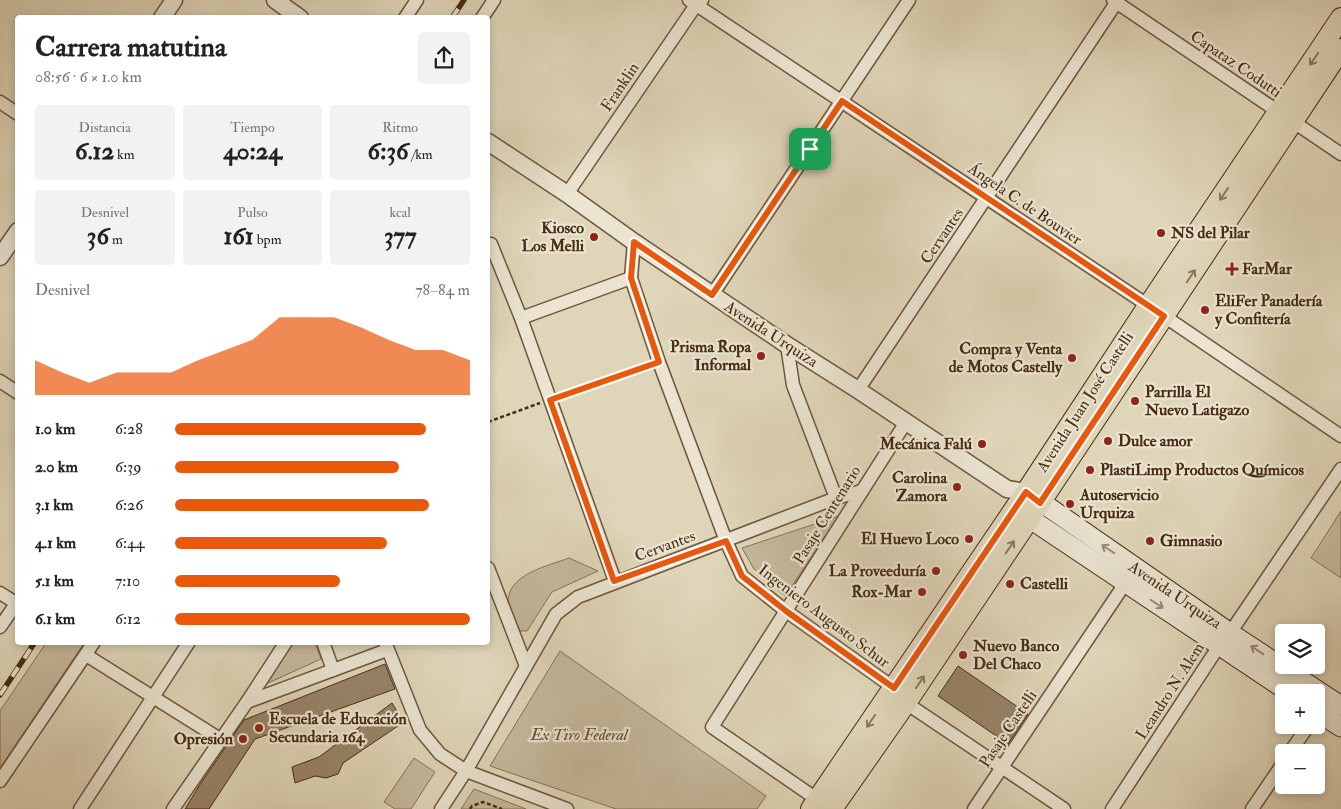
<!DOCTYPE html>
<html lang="es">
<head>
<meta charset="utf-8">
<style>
	body { margin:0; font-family:"IM FELL Double Pica",serif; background:#f2f2f2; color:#222; height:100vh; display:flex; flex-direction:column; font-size:19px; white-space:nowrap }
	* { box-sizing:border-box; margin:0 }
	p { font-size:16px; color:#767676 }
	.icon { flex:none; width:28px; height:28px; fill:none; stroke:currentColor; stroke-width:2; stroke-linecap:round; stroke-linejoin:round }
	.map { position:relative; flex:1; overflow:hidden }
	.details { position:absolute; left:15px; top:15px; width:475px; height:630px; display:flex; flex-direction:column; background:#fff; border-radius:5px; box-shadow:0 2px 8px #0003 }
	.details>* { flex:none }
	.tools { position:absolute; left:1275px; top:624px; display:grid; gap:10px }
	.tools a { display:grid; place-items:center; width:50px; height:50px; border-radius:5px; background:#fff; box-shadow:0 2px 8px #0003; font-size:25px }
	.pin { position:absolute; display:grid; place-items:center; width:42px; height:42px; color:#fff; margin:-21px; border-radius:10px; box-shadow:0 2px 8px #0006 }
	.round { display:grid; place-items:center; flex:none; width:52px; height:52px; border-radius:5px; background:#f2f2f2 }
	.summary { display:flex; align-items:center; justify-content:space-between; height:85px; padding:0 20px }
	h1 { font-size:28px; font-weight:700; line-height:38px }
	.stats { display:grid; grid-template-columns:repeat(3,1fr); gap:8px; height:85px; padding:5px 20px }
	.stats div { display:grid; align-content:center; border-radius:5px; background:#f2f2f2; text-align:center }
	.stats b { font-size:25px; font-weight:700 }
	.stats small { font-size:14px; font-weight:400 }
	.stats p { font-size:14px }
	.chart { height:140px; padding:10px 20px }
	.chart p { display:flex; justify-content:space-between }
	.chart svg { width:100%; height:90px; margin-top:5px; fill:#ea580c; opacity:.7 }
	ul { padding:0 20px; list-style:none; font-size:16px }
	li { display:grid; grid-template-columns:80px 60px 1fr; align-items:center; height:38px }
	li i { height:12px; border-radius:6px; background:#ea580c }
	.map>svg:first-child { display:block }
</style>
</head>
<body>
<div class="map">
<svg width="1341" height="809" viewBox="0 0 1341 809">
	<rect width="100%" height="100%" fill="#dfd5b8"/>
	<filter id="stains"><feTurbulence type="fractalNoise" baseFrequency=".004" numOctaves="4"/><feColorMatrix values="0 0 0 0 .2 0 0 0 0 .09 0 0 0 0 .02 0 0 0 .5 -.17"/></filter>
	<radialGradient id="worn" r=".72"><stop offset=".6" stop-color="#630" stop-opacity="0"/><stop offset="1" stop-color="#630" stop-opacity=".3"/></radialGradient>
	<g fill="#c5b89c" stroke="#867257">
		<polygon points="1341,511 1341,578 1311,558"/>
		<polygon points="839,516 785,596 754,569 742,548"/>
		<path d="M569 558 598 571 552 592 527 631H520C516 623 509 612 508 603 507 574 548 566 569 558Z"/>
		<polygon points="46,643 84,643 0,768 0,711"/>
		<polygon points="292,643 315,643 321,659 266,684"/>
		<polygon points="560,651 766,796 757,809 616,809 490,766"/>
		<polygon points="414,758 435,772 411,809 395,809 384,802"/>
		<polygon points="474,789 526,809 461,809"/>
	</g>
	<g fill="#978368" stroke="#482b12">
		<polygon points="385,664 395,689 255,739 209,809 185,809 199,786 244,720"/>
		<polygon points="958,666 1028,714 1008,744 938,696"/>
		<polygon points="392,703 398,713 391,718 398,726 343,763 338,774 326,778 315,776 295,783 292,767 319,757"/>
	</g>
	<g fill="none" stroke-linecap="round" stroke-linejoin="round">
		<defs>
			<g id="minor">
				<polyline points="689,0 1164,316 1341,436"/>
				<polyline points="1113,0 1341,154"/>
				<polyline points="405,18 417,0"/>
				<polyline points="482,18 494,0"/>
				<polyline points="0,102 18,114"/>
				<polyline points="567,194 696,5 702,0"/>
				<polyline points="634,242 631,278 659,362 726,541 742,576 786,611 894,688 906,703 1064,809"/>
				<polyline points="488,245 491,244 521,318 615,581"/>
				<polyline points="712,295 909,0"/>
				<polyline points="521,318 631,278"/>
				<polyline points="787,345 793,385 836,498"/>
				<polyline points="0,381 18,393"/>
				<polyline points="858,390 1118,0"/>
				<polyline points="488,568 526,666"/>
				<polyline points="0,593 16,603"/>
				<polyline points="0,627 18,601"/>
				<polyline points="323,642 333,670"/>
				<polyline points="385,642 420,730 440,754 466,771 567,809"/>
				<polyline points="86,655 220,739"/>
				<polyline points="247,702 387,650"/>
				<polyline points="1290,752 1309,725"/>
				<polyline points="0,781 94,642"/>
				<polyline points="818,800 712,727 906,422"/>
				<polyline points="80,809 189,642"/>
				<polyline points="173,809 247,702 286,642"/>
				<polyline points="441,809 466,771 556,614 578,597 836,498 862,491"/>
				<polyline points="974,809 1130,576"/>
				<polyline points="1112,809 1219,646 1230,633 1341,469"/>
				<polyline points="1252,809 1284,762"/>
			</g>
			<g id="tertiary">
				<polyline points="275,0 300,18"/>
				<polyline points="162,18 174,0"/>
				<polyline points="488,142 567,194 634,242 787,345 858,390 1007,489 1026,492"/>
				<polyline points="0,257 18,231"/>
			</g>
			<g id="secondary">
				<polyline points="1028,493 1230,633 1341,706"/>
				<polyline points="1019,509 1029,518 1289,692"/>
				<polyline points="1316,711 1341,727"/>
			</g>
			<g id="primary">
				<polyline points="811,809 1026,492 1148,306 1341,18"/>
				<polyline points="832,809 906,703 1040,503 1341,49"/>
			</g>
		</defs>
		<use href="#minor" stroke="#6e563c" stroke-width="15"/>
		<use href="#tertiary" stroke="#6e563c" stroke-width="19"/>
		<use href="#secondary" stroke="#482b12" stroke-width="21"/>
		<use href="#primary" stroke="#482b12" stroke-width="22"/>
		<g stroke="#482b12" stroke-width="2.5" stroke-dasharray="4 2.5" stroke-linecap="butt">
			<polyline points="562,396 649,366"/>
			<polyline points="488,422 540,403"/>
			<polyline points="470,809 472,806 483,802 502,809"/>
		</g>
		<use href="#minor" stroke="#eae4d1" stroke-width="12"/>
		<use href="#tertiary" stroke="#eae4d1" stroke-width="16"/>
		<use href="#secondary" stroke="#eae4d1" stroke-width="19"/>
		<use href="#primary" stroke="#dfd5b8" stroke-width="20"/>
		<defs>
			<g id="rail">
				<polyline points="452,18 464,0"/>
				<polyline points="0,695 35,642"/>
			</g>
		</defs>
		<use href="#rail" stroke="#482b12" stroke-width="5.5"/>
		<use href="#rail" stroke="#eae4d1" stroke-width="4" stroke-dasharray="11" stroke-linecap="butt"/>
	</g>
	<defs><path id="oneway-shaft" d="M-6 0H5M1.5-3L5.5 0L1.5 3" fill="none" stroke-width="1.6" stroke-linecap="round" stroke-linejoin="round" transform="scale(1.25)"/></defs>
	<g stroke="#8c775d">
		<use href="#oneway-shaft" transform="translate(1314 59) rotate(124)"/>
		<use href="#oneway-shaft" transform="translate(1224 194) rotate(124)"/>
		<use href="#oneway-shaft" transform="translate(1191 276) rotate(-56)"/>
		<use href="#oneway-shaft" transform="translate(1010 547) rotate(-56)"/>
		<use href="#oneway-shaft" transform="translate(920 682) rotate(-56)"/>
		<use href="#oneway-shaft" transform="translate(871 721) rotate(124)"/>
	</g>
	<g stroke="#998872">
		<use href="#oneway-shaft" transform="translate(1108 549) rotate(-146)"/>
		<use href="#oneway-shaft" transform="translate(1157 604) rotate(34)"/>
		<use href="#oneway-shaft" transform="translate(1257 650) rotate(-147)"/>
	</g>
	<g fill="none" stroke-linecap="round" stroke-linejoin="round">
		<defs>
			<polygon id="route" points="842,101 1164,316 1040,503 1026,492 894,688 786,611 742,576 726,541 614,581 550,400 659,362 631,278 634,242 712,295"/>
		</defs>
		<use href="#route" stroke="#fff" stroke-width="10"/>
		<use href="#route" stroke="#ea580c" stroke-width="6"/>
	</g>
	<g fill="#8f2418" stroke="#eae4d1" stroke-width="2">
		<circle cx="1161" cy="233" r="5"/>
		<circle cx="594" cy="237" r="5"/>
		<path d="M1229.5 261.5h5v5h5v5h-5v5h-5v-5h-5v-5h5z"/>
		<circle cx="1205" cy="310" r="5"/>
		<circle cx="761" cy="356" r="5"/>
		<circle cx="1072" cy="358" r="5"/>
		<circle cx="1135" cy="401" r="5"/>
		<circle cx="1108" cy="441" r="5"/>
		<circle cx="982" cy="444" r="5"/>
		<circle cx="1090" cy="470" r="5"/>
		<circle cx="957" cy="487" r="5"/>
		<circle cx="1070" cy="504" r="5"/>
		<circle cx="969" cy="539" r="5"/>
		<circle cx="1150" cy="541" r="5"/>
		<circle cx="936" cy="571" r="5"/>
		<circle cx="1010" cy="584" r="5"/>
		<circle cx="922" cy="592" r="5"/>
		<circle cx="963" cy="655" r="5"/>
		<circle cx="259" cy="728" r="5"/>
		<circle cx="243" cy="739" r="5"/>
	</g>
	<g text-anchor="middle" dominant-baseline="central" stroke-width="4.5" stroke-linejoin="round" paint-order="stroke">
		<g font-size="16" fill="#482b12" stroke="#eae4d1">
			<text transform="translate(1236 64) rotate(34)">Capataz Codutti</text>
			<text transform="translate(620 87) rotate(-56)">Franklin</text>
			<text transform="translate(1025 204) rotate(34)">Ángela C. de Bouvier</text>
			<text transform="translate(942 236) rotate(-56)">Cervantes</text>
			<text transform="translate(771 334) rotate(33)">Avenida Urquiza</text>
			<text transform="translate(1085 402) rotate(-57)">Avenida Juan José Castelli</text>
			<text transform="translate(827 515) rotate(-58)">Pasaje Centenario</text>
			<text transform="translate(665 546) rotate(-20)">Cervantes</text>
			<text transform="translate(1175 595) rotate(34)">Avenida Urquiza</text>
			<text transform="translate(824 616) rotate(37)">Ingeniero Augusto Schur</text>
			<text transform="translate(1170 691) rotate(-57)">Leandro N. Alem</text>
			<text transform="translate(1008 729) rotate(-56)">Pasaje Castelli</text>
		</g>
		<g font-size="16" font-weight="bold" fill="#482b12" stroke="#eae4d1" text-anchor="start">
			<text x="584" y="228" text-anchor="end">Kiosco<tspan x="584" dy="18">Los Melli</tspan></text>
			<text x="1171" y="233">NS del Pilar</text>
			<text x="1242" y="269">FarMar</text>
			<text x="1215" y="301">EliFer Panadería<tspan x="1215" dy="18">y Confitería</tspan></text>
			<text x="751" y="347" text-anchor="end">Prisma Ropa<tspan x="751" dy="18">Informal</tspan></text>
			<text x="1062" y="349" text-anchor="end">Compra y Venta<tspan x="1062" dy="18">de Motos Castelly</tspan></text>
			<text x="1145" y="392">Parrilla El<tspan x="1145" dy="18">Nuevo Latigazo</tspan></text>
			<text x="1118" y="441">Dulce amor</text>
			<text x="972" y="444" text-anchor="end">Mecánica Falú</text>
			<text x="1100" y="470">PlastiLimp Productos Químicos</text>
			<text x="947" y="478" text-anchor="end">Carolina<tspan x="947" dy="18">Zamora</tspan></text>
			<text x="1080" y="495">Autoservicio<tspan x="1080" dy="18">Urquiza</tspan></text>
			<text x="959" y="539" text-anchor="end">El Huevo Loco</text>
			<text x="1160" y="541">Gimnasio</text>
			<text x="926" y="571" text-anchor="end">La Proveeduría</text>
			<text x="1020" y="584">Castelli</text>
			<text x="912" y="592" text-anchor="end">Rox-Mar</text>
			<text x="973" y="646">Nuevo Banco<tspan x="973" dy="18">Del Chaco</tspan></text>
			<text x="269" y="719">Escuela de Educación<tspan x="269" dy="18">Secundaria 164</tspan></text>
			<text x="233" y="739" text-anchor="end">Opresión</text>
		</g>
		<g font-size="16" font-style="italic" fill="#61472e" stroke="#eae4d1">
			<text x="579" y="735">Ex Tiro Federal</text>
		</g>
	</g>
	<rect width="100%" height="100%" filter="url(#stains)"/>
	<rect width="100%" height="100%" fill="url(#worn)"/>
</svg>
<div class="tools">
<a><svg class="icon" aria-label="layers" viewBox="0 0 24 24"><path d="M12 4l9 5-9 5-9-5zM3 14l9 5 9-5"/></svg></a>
<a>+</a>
<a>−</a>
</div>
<div class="pin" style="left:810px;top:149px;background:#1e9e55"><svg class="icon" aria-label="arrive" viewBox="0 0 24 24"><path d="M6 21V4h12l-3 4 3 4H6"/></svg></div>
<section class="details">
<div class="summary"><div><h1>Carrera matutina</h1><p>08:56 · 6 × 1.0 km</p></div><a class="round"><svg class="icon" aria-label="share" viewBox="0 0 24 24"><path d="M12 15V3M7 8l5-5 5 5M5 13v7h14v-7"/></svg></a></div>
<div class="stats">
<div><p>Distancia</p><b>6.12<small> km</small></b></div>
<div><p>Tiempo</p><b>40:24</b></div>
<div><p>Ritmo</p><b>6:36<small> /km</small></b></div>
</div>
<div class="stats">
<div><p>Desnivel</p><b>36<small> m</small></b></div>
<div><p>Pulso</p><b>161<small> bpm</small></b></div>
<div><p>kcal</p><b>377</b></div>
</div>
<div class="chart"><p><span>Desnivel</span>78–84 m</p>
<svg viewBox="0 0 160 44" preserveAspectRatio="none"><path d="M0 44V27L10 33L20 38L30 33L40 33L50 33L60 27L70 22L80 17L90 6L100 6L110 6L120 11L130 17L140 22L150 22L160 27V44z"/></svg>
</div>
<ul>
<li><b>1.0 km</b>6:28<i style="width:85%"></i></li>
<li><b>2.0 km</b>6:39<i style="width:76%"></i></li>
<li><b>3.1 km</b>6:26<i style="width:86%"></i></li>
<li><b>4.1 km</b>6:44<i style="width:72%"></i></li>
<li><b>5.1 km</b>7:10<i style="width:56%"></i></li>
<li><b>6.1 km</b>6:12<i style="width:100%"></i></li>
</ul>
</section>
</div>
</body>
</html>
